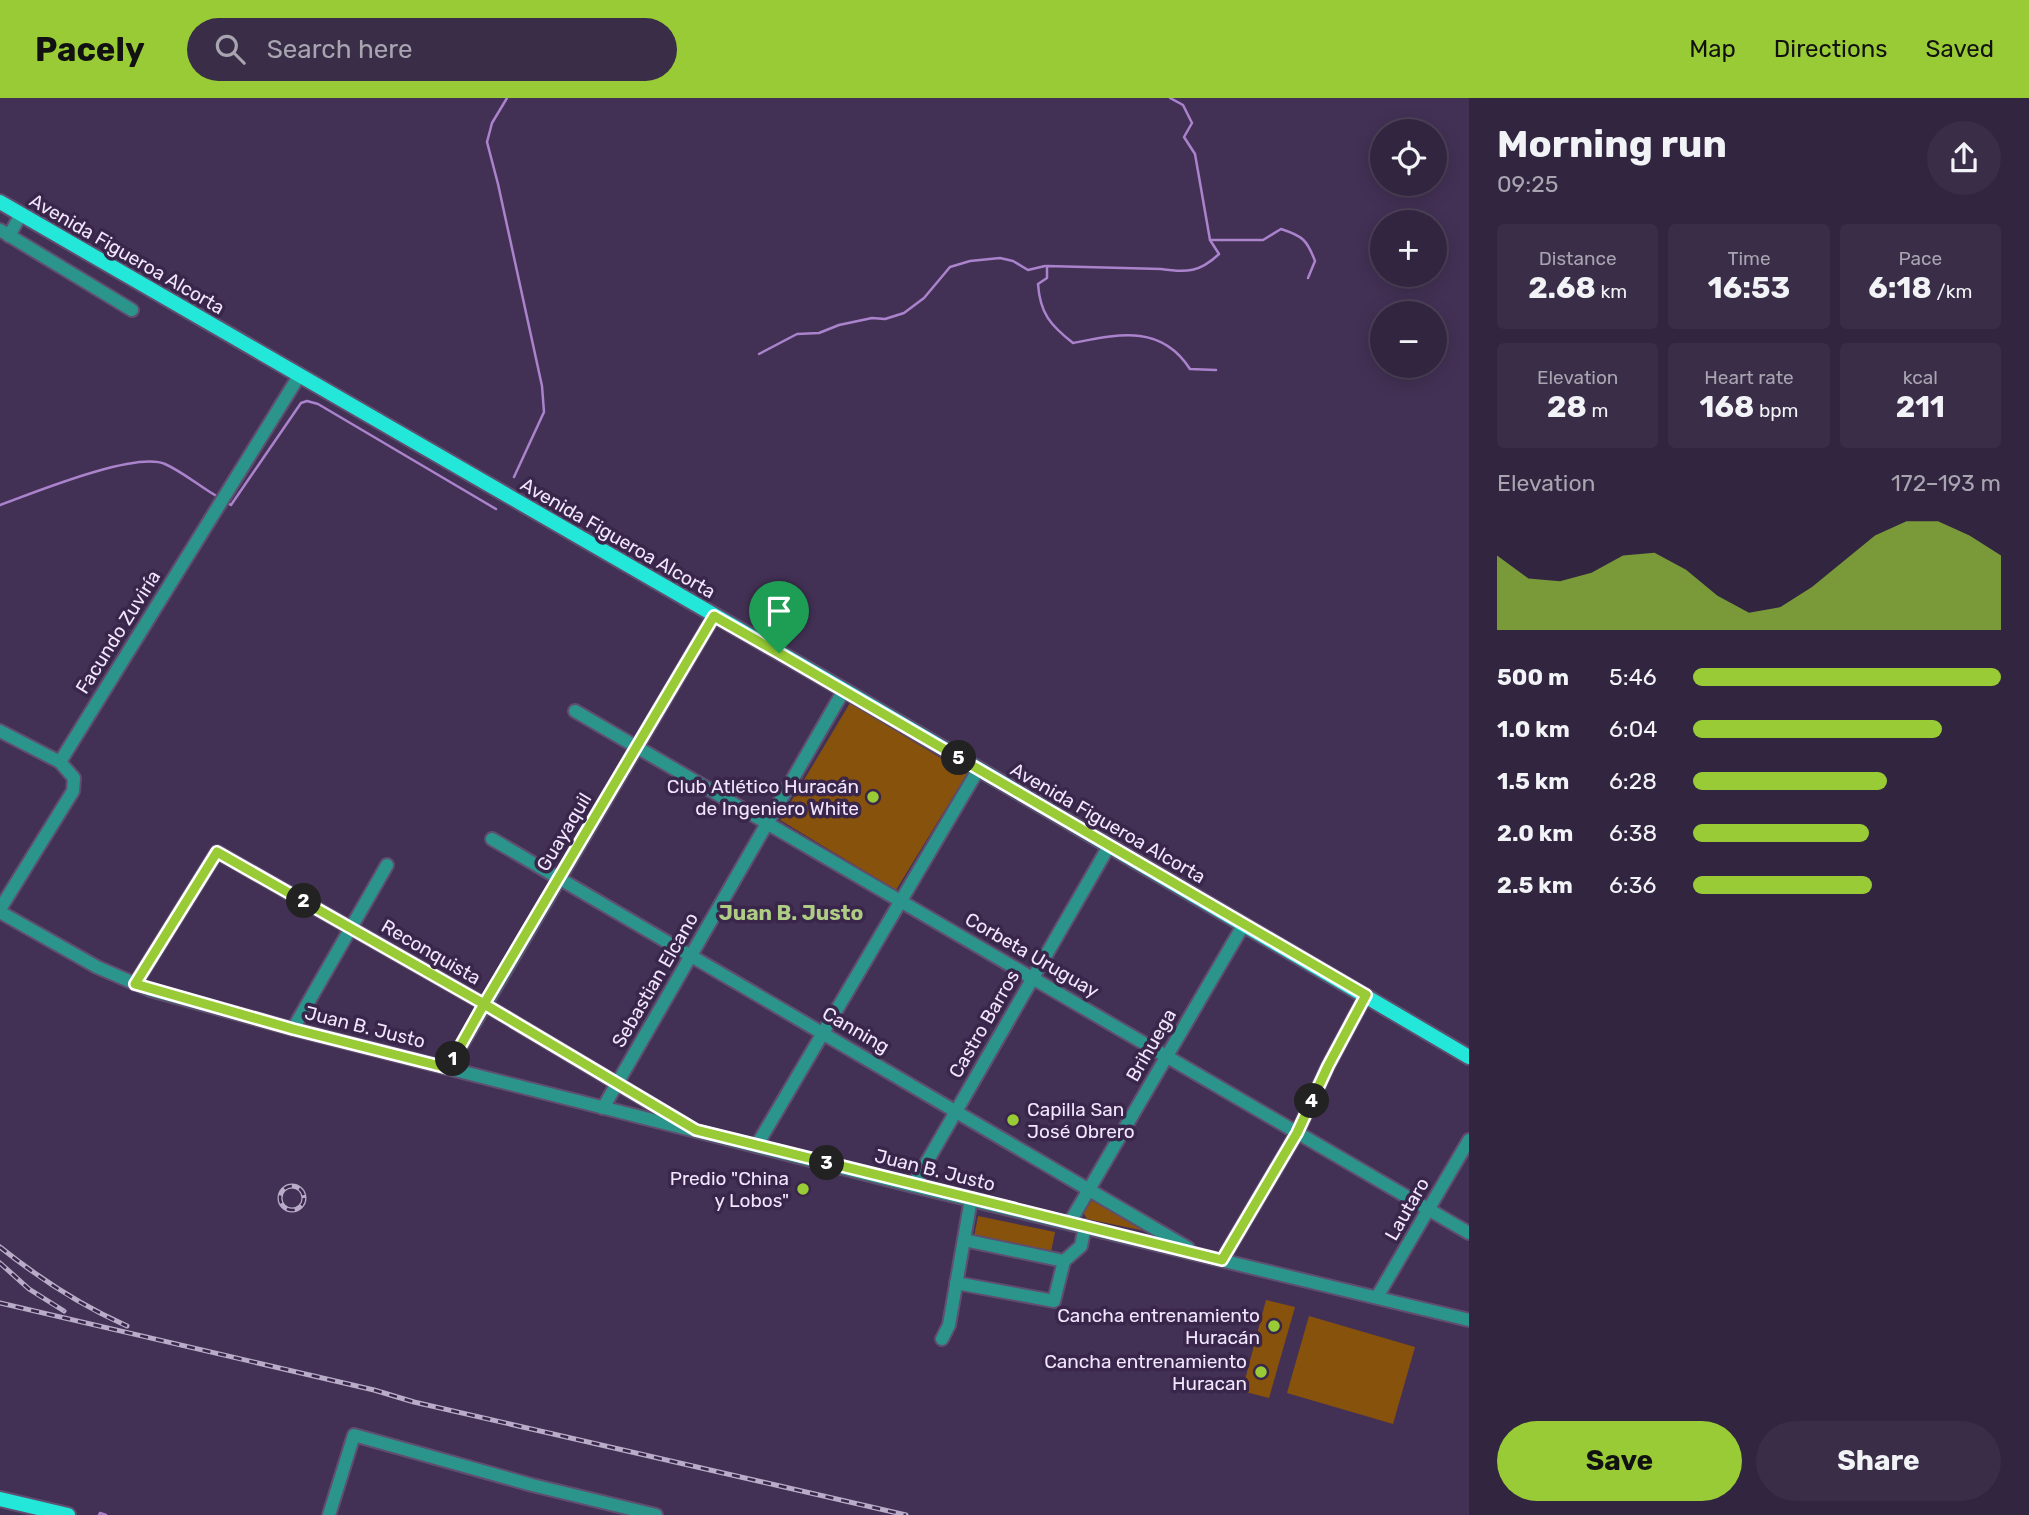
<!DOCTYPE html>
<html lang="en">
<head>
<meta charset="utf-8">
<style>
	body { margin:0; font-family:Rubik,sans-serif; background:#3a2d47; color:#f1f3f6; height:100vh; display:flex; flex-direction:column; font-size:26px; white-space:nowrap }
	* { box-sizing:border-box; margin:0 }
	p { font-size:23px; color:#a8a5b1 }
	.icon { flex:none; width:38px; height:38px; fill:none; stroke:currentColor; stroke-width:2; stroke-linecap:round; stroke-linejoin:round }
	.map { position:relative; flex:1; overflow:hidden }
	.details { display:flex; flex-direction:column; background:#322540; width:560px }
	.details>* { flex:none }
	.controls { position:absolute; left:1370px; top:21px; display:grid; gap:14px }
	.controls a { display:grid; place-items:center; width:77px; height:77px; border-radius:50%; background:#322540; box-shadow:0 4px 18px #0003,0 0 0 2px #4d4259; font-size:35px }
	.pin { position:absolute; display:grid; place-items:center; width:60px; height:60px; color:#fff; margin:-72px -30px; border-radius:50% 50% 50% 0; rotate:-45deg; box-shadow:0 0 7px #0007 }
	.pin .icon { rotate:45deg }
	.km { position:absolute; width:35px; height:35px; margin:-18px; border-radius:50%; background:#222; color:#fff; font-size:19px; line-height:35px; text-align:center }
	.round { display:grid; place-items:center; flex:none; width:74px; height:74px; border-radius:37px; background:#3a2d47 }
	.overview { display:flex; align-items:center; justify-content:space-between; height:119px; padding:0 28px }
	h1 { font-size:38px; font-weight:700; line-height:52px }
	.metrics { display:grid; grid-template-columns:repeat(3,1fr); gap:10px; height:119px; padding:7px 28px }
	.metrics div { display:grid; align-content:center; border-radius:7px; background:#3a2d47; text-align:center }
	.metrics b { font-size:30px; font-weight:700 }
	.metrics small { font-size:19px; font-weight:400 }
	.metrics p { font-size:19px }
	.chart { height:196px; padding:14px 28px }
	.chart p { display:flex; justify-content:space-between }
	.chart svg { width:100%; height:126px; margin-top:7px; fill:#99cb36; opacity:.7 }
	.action { display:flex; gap:14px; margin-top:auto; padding:14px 28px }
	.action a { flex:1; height:80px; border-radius:42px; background:#99cb36; color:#111; font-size:28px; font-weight:700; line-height:80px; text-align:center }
	.action a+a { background:#3a2d47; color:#f1f3f6 }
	ul { padding:0 28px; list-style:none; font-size:23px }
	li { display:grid; grid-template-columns:112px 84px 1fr; align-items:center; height:52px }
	li i { height:18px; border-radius:9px; background:#99cb36 }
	header { display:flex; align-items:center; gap:42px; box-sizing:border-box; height:98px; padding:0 35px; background:#99cb36; color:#111 }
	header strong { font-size:33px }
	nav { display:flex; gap:38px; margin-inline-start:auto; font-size:24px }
	.search { width:490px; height:63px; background:#3a2d47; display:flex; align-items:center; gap:18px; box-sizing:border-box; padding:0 24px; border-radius:38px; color:#a8a5b1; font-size:26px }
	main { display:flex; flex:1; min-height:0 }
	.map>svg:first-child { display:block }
</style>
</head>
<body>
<header>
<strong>Pacely</strong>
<div class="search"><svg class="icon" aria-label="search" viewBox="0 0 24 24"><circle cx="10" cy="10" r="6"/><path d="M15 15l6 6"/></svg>Search here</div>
<nav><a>Map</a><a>Directions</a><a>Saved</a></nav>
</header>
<main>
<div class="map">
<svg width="1469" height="1417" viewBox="0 0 1469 1417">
	<rect width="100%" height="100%" fill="#433155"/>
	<g fill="#87520c">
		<polygon points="850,605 967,676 896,792 780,722"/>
		<polygon points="1096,1102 1150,1134 1087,1121 1083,1114 1087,1105"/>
		<polygon points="978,1118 1055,1134 1051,1154 974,1139"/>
		<polygon points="1266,1202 1295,1209 1269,1300 1242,1293"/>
		<polygon points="1309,1218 1415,1249 1393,1326 1287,1295"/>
	</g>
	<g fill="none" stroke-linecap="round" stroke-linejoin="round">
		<g stroke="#aa83cc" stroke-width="2.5">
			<polyline points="507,0 492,25 487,44 498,86 542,288 544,314 514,379"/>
			<path d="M1170 0 1183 7 1192 25 1184 39 1195 56 1210 142 1219 156C1200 174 1187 175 1161 171L1047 168V180L1038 186C1040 215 1050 227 1073 245 1119 236 1161 226 1190 271L1216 272"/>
			<path d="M1210 142H1263L1281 131C1303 138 1307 142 1315 163L1308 180"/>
			<polyline points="759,256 797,236 819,235 839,227 872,220 885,221 904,215 924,200 950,169 970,163 1000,160 1013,163 1028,172 1045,168"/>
			<polyline points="226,404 231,407 301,305 307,303 318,306 496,411"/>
			<path d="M0 407C33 395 135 353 165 366 185 375 201 390 220 400"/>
			<polyline points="99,1417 100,1415 106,1417"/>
		</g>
		<defs>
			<g id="minor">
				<polyline points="0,132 132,212"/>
				<polyline points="9,138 21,116"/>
				<polyline points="575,613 1469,1135"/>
				<polyline points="0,633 60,664"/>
				<polyline points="492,741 1188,1150"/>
				<polyline points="0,811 73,693 74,680 60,664 299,278"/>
				<polyline points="0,814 97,869 150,892 293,931 913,1088 1469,1222"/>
				<polyline points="135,886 217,754 484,906 685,1026"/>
				<polyline points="293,931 387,767"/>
				<polyline points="448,970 714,518"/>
				<polyline points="603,1010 844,592"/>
				<polyline points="757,1047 978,672"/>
				<polyline points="913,1088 1109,748"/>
				<polyline points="1070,1124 1244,826"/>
				<polyline points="964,1142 1064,1163"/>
				<polyline points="1222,1162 1297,1035 1328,968 1366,897"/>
				<polyline points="956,1185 1054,1203 1064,1163 1081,1148 1085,1128"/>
				<polyline points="1377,1199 1469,1042"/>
				<polyline points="942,1241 949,1227 971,1101"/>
				<polyline points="329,1417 354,1337 532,1387 656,1417"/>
			</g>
			<g id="major">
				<polyline points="0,104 844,592 1469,959"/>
				<polyline points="0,1401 68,1417"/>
			</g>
		</defs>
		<use href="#minor" stroke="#5f4e70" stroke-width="16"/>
		<use href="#major" stroke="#5f4e70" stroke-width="18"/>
		<use href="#minor" stroke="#2b958c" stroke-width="12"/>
		<use href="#major" stroke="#23e8d9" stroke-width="14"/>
		<defs>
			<g id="rail">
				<circle cx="292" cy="1100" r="12"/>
				<path d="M0 1149C40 1181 80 1207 127 1228"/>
				<polyline points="0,1165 29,1191 64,1213"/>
				<polyline points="0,1205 374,1292 414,1304 906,1417"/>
			</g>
		</defs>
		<use href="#rail" stroke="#b9acc8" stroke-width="5"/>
		<use href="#rail" stroke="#39264a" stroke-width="2.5" stroke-dasharray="8" stroke-linecap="butt"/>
	</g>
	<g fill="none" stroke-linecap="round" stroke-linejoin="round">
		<defs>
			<polyline id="route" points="779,555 714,518 484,906 448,970 293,931 135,886 217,754 484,906 696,1032 1222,1162 1297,1035 1328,968 1366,897 779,555"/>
		</defs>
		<use href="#route" stroke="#fff" stroke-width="14"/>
		<use href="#route" stroke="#99cb36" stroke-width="9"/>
	</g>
	<g fill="#99cb36" stroke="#39264a" stroke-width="2.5">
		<circle cx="873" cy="699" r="7"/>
		<circle cx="1013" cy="1022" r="7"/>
		<circle cx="803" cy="1091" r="7"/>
		<circle cx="1274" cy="1228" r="7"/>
		<circle cx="1261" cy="1274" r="7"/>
	</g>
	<g text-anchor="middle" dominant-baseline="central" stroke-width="7" stroke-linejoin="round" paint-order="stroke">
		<g font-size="19" fill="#f1e6fe" stroke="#39264a">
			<text transform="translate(127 156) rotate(30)">Avenida Figueroa Alcorta</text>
			<text transform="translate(618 440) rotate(30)">Avenida Figueroa Alcorta</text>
			<text transform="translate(118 534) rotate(-58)">Facundo Zuviría</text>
			<text transform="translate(1108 725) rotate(30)">Avenida Figueroa Alcorta</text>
			<text transform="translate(564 734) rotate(-59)">Guayaquil</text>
			<text transform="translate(431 854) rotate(30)">Reconquista</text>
			<text transform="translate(1032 857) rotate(30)">Corbeta Uruguay</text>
			<text transform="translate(655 882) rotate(-60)">Sebastian Elcano</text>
			<text transform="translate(984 926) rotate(-60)">Castro Barros</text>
			<text transform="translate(365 929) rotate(14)">Juan B. Justo</text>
			<text transform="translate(856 932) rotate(30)">Canning</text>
			<text transform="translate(1151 947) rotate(-60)">Brihuega</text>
			<text transform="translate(935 1072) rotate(14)">Juan B. Justo</text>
			<text transform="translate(1407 1111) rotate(-60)">Lautaro</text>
		</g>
		<g font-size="19" fill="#f1e6fe" stroke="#39264a" text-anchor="end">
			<text x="859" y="688">Club Atlético Huracán<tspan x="859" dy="22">de Ingeniero White</tspan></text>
			<text x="1027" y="1011" text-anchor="start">Capilla San<tspan x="1027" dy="22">José Obrero</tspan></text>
			<text x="789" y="1080">Predio "China<tspan x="789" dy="22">y Lobos"</tspan></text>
			<text x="1260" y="1217">Cancha entrenamiento<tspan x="1260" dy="22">Huracán</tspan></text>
			<text x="1247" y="1263">Cancha entrenamiento<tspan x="1247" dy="22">Huracan</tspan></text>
		</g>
		<g font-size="21" font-weight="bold" fill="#afcc85" stroke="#39264a">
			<text x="791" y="814">Juan B. Justo</text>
		</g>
	</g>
</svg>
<div class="controls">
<a><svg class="icon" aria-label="locate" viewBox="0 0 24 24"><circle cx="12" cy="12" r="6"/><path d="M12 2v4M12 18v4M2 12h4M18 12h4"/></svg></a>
<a>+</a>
<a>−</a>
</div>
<div class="pin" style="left:779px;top:555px;background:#1e9e55"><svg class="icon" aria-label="arrive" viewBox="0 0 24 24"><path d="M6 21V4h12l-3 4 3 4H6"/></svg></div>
<b class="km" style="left:453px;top:961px">1</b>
<b class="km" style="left:304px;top:803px">2</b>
<b class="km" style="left:827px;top:1065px">3</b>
<b class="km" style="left:1312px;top:1003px">4</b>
<b class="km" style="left:959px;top:660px">5</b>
</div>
<section class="details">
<div class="overview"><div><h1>Morning run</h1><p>09:25</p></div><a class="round"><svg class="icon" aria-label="share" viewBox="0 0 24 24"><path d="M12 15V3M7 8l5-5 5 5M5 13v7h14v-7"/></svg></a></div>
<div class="metrics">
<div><p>Distance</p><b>2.68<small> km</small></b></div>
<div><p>Time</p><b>16:53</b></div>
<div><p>Pace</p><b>6:18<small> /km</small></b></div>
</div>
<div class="metrics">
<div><p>Elevation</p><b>28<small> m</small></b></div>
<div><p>Heart rate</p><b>168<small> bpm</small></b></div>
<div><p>kcal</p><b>211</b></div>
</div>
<div class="chart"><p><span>Elevation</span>172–193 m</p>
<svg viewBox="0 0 160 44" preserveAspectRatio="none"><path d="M0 44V18L10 26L20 27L30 24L40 18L50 17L60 23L70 32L80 38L90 36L100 29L110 20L120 11L130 6L140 6L150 11L160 18V44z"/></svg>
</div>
<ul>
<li><b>500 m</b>5:46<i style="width:100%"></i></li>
<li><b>1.0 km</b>6:04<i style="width:81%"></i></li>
<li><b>1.5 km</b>6:28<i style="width:63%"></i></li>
<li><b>2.0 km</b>6:38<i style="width:57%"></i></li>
<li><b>2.5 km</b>6:36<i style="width:58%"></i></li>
</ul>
<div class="action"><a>Save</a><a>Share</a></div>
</section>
</main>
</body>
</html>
